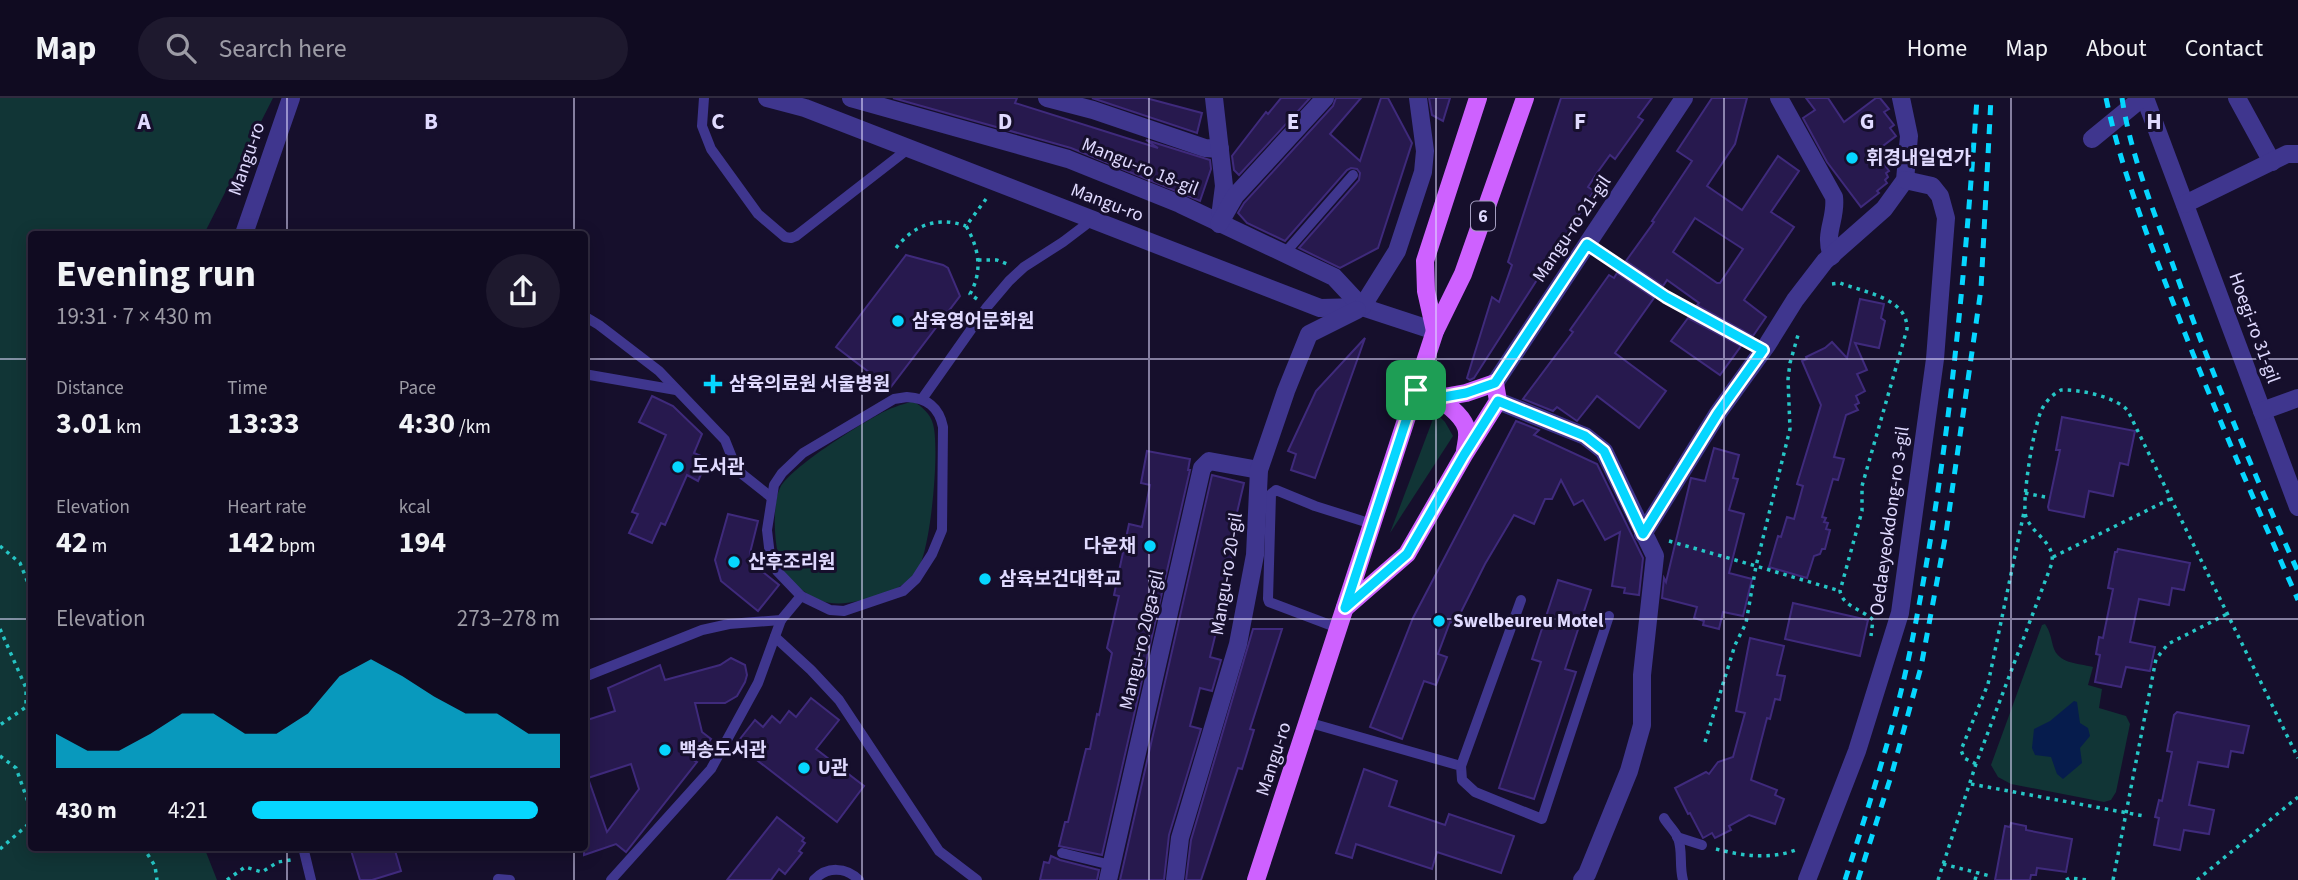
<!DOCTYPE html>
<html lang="en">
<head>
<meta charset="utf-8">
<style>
	body { margin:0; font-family:"Source Sans 3","Noto Sans KR",sans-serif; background:#1e192e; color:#f1f3f6; height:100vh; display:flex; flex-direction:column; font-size:26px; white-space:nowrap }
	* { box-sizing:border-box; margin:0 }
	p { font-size:23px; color:#9c9ba5 }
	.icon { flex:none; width:38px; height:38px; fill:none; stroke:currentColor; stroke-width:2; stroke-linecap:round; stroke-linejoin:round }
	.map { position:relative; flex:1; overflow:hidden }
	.drawer { position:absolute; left:28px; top:133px; width:560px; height:620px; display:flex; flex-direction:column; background:#100b21; border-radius:7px; box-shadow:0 4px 18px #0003,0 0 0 2px #302b3f }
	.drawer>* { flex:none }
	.pin { position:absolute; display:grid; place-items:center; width:60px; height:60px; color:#fff; margin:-30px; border-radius:14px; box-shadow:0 4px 10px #0006 }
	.round { display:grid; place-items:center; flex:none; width:74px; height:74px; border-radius:37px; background:#1e192e }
	.headline { display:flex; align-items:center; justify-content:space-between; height:119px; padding:0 28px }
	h1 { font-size:38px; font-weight:700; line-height:52px }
	.figures { display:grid; grid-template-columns:repeat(3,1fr); gap:10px; height:119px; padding:7px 28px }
	.figures div { display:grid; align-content:center }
	.figures b { font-size:30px; font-weight:700 }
	.figures small { font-size:19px; font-weight:400 }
	.figures p { font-size:19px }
	.chart { height:196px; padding:14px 28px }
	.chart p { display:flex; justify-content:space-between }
	.chart svg { width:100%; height:126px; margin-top:7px; fill:#06d6ff; opacity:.7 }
	ul { padding:0 28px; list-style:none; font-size:23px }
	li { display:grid; grid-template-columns:112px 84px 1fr; align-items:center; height:52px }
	li i { height:18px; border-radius:9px; background:#06d6ff }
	header { display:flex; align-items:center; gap:42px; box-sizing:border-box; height:98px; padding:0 35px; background:#100b21; border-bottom:2px solid #302b3f }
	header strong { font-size:33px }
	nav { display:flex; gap:38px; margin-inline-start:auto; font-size:24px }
	.search { width:490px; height:63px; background:#1e192e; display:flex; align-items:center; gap:18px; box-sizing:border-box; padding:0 24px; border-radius:38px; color:#9c9ba5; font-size:26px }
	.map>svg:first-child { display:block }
</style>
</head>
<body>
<header>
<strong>Map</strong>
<div class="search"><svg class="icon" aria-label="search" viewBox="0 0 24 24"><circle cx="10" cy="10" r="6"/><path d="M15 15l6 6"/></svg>Search here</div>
<nav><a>Home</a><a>Map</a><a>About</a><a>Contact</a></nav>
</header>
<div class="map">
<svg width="2298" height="782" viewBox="0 0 2298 782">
	<rect width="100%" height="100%" fill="#160f2c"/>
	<g fill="#113536">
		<polygon points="0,0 273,0 204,136 32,136 32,749 204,749 217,782 0,782"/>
		<path d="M913 303C922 309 930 315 933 326 940 350 931 447 919 469 908 490 883 497 862 502 838 508 821 507 802 492 797 488 789 483 786 478 774 461 771 408 780 390 790 370 857 328 878 317 889 310 901 307 913 303Z"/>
		<polygon points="1438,317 1445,324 1453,338 1390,435 1433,321"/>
		<path d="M2045 526C2050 533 2051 540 2053 548 2058 566 2077 565 2093 569L2088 587 2102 591 2099 610 2126 618 2130 626 2116 694 2111 702 2104 704 2011 686 1998 679 1991 667 2042 527Z"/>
	</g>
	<polygon fill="#061c4d" points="2074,603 2077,604 2080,625 2088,630 2090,638 2080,650 2082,665 2063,681 2057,676 2051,659 2035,657 2032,650 2034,631 2050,623"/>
	<g fill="#27194e" stroke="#3f2a7c" stroke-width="2" fill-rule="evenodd">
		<polygon points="893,0 1017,0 1015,5 1158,50 1146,42 1210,62 1211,71 1200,103 1071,50"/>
		<polygon points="1092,0 1146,0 1202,15 1197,35"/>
		<polygon points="1281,0 1310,0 1239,77 1234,72 1232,58 1266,14 1268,16"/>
		<polygon points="1336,0 1361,0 1330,36 1360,63 1381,0 1388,0 1412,45 1378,150 1340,170 1299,150 1359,82 1360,75 1357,71 1351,70 1347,72 1285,143 1247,125 1238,115 1244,105 1333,8"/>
		<polygon points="1429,0 1450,0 1443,23 1432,17"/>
		<polygon points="1561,0 1652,0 1638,19 1643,22 1615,61 1610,57 1597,75 1588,89 1594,93 1474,280 1470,282 1467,280 1492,199 1499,204 1512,167 1508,164"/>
		<path d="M1712 0H1747L1735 46 1707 88 1742 112 1778 58 1799 73 1771 114 1794 129 1744 202 1766 219 1753 238 1697 207 1699 205 1667 182 1663 188 1626 163 1654 124 1652 123 1692 63 1677 53ZM1695 120 1743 151 1720 185H1717L1673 154Z"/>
		<polygon points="1806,0 1828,0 1844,24 1876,0 1880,0 1889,11 1884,14 1894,27 1890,30 1896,38 1875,54 1889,73 1886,75 1888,79 1885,82 1887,85 1877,93 1879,95 1861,109 1827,64 1803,20 1815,12"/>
		<polygon points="906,157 943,167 948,170 960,198 890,290 836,249"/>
		<polygon points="1617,175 1654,200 1615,255 1666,293 1639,330 1597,298 1577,323 1557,309 1553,313 1523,301 1573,234 1570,232 1609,177 1614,180"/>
		<polygon points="1860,201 1884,206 1881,220 1885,223 1879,250 1855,245 1867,272 1857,276 1865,293 1856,298 1859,305 1855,307 1858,312 1846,317 1834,359 1844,361 1838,382 1833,381 1822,419 1826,420 1824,424 1828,425 1826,431 1830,432 1825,451 1822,451 1820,456 1814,458 1807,480 1769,469 1778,438 1781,439 1787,419 1794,421 1803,388 1797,386 1821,307 1802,263 1807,261 1806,259 1825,250 1832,244 1847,260"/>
		<polygon points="1688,220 1741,248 1720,277 1671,243"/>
		<polygon points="1365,240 1315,380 1291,372 1296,356 1288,353 1316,293"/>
		<polygon points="652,298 673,308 702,336 694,355 708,361 698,383 687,377 665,427 661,425 652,445 629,435 638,416 632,414 666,337 639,324"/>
		<polygon points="2062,319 2135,333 2128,367 2120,365 2113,398 2089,393 2084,419 2049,412 2048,409 2060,352 2056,352"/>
		<polygon points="1516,323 1539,332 1534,337 1597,366 1643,460 1639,497 1624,495 1625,490 1612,488 1620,434 1605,442 1583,402 1574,407 1561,382 1552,401 1545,401 1534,426 1514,417 1485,466 1455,526 1450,524 1438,556 1447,559 1436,587 1424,583 1402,641 1370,629 1413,520"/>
		<polygon points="1714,350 1739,357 1733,380 1738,381 1729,412 1744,416 1729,475 1752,481 1743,518 1723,514 1719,531 1703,527 1704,523 1694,520 1697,509 1662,500 1664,480 1666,484 1691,380 1705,383"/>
		<polygon points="1147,353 1190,361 1188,372 1190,372 1102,757 1059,748 1065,724 1068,724 1086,651 1090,651 1097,616 1099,617 1112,555 1107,550 1119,498 1114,497 1129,426 1142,429 1150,387 1141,385"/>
		<polygon points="1212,377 1244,385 1235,423 1239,424 1224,496 1225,497 1210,559 1221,562 1212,593 1200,590 1190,628 1201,631 1169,737 1164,782 1120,782"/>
		<polygon points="728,416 758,423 750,455 753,466 779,487 758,513 721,483 715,462"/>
		<polygon points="2118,451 2190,465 2184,492 2172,490 2169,507 2139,501 2130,544 2155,549 2150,573 2126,569 2121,589 2095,584 2100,557 2096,556 2099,539 2103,540 2113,491 2108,490 2115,454 2117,454"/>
		<polygon points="1558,482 1591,492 1565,571 1576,574 1534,701 1499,690 1541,564 1532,561"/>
		<polygon points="1793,505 1868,522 1860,558 1785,541"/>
		<polygon points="1253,531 1282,531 1250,631 1254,632 1242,671 1238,670 1201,782 1186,782 1191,742"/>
		<polygon points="1750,540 1784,548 1777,577 1785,578 1780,602 1775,601 1770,621 1767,620 1751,682 1777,692 1775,697 1784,701 1775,726 1749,717 1729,728 1731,732 1715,740 1712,735 1703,740 1690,715 1688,716 1675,690 1706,674 1709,676 1718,664 1733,659 1745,615 1736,613"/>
		<path d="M731 560 745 567 747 577 745 584 737 598 725 605H695L702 634 711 641 695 663 697 664 626 754 616 746 584 757V623L615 613 608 590 660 567 665 582 720 567ZM631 666 639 691 607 734 588 680Z"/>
		<polygon points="811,600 839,622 816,651 864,688 837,724 736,646 755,622 763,629 772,618 780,625 789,613 796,619"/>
		<polygon points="2177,614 2249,628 2243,655 2231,653 2228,669 2198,664 2189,707 2214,712 2209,736 2184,732 2180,752 2154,747 2159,720 2155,719 2159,702 2162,703 2172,654 2167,653 2174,617"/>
		<polygon points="1364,671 1397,683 1389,708 1445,727 1449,716 1514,738 1501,775 1437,754 1432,771 1356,746 1352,760 1336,755"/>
		<polygon points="777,719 804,740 802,743 805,745 799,753 802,755 785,776 779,771 771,782 727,782"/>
		<polygon points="2011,725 2026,728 2026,732 2072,741 2066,774 2037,770 2036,777 2031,777 2030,782 1995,782 2005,728 2010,729"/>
		<polygon points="350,749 394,749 401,773 372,782 360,782"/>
		<polygon points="1051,758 1060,762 1099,772 1097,782 1040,782 1044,764 1049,765"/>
	</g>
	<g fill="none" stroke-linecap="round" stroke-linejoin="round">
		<g stroke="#26c6c6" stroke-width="3.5" stroke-dasharray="3.5 5" stroke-linecap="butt">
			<path d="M896 150C914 127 937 118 966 128"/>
			<polyline points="978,162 997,162 1007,166"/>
			<path d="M1832 186 1840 185C1863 194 1908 200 1907 231L1862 388V413L1840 493C1843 509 1862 511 1873 522L1871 538"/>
			<path d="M977 201 970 196C983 173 979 150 966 128L986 101"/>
			<polyline points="2025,395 2045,399"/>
			<polyline points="1669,443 1756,468 1790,331 1788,281 1790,265 1798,237"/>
			<polyline points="0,448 20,465 32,495"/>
			<polyline points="2053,459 2170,401"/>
			<polyline points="0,531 26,590 26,609 0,627"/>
			<polyline points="1705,644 1735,547 1746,525 1756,468 1840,493"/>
			<polyline points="0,658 16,670 32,715"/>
			<polyline points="1976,666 1964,660 1961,652 1988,586 2024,414"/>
			<polyline points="1971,686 2144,718"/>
			<polyline points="143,749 155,768 157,782"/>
			<polyline points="0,751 32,723"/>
			<path d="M1716 751C1743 758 1772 762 1798 751"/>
			<polyline points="1943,766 1990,778"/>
			<polyline points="227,782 245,769 262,774 278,764 291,762"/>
			<path d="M1938 782 1976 666 2052 465C2055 444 2033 437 2026 419 2021 404 2034 326 2042 311 2046 303 2053 296 2061 292 2079 291 2117 299 2128 313L2298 660"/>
			<polyline points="1975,782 1977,775"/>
			<polyline points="2066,782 2070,780 2088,782"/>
			<polyline points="2113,782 2156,561 2168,546 2227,516"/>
			<polyline points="2197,782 2298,699"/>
		</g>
		<g stroke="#3f368e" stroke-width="10">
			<polyline points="704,0 702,28 711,51 758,116 785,139 791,140 796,138 908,51"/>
			<polyline points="1587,146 1666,199 1763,252"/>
			<polyline points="1284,156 1353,77"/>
			<polyline points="584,218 599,227 659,273 725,342 737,372 771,399"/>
			<polyline points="584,276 676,292"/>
			<path d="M907 299C927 300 939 309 943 329L942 432 932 456 916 481 903 493 844 513 830 512 801 498 777 473 770 458 767 432 774 387 782 375 803 355 894 301Z"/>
			<polyline points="922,301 987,209 1009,183 1024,169 1063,144 1092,122"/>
			<polyline points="1338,530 1269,504 1268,501 1271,396 1276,392 1315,408 1372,426"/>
			<polyline points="775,539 811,572 839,602 939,753 977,782"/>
			<polyline points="584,579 702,532 729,526 781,522 801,498"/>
			<polyline points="1307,624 1461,668 1462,682 1475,694 1542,721 1609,518"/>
			<polyline points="1461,668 1521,502"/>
			<path d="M1664 720C1668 727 1675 733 1678 740 1683 753 1679 768 1683 782"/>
			<polyline points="1677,739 1702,747"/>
			<polyline points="303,749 311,782"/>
			<polyline points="1062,755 1111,767"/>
			<polyline points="498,781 510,782"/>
			<polyline points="611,782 711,671 758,585 781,522"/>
			<path d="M814 782C827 768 846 769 859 782"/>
		</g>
		<g stroke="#3f368e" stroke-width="18">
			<polyline points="767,0 805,10 1320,210 1362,209 1435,233"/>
			<polyline points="851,0 1068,61 1180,106 1334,179 1362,209"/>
			<polyline points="1047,0 1093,12 1205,50 1220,51"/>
			<polyline points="1214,0 1224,88 1220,119"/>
			<path d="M1779 0 1834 99C1837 121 1823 135 1832 158"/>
			<polyline points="2145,0 2298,409"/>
			<polyline points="2237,0 2272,64"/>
			<polyline points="2092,41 2142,0"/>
			<polyline points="2185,106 2287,56 2298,56"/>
			<polyline points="1219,126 1235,98 1325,0"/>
			<polyline points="244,136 291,0"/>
			<polyline points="1362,209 1397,153 1423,74 1425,53 1418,0"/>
			<polyline points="1495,285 1684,0"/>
			<polyline points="1498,303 1585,338 1604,353 1655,458 1642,577 1642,627 1629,673 1587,776 1582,782"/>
			<polyline points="2262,313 2298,300"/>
			<polyline points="1643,436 1718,315 1767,247 1795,202 1825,163 1884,111 1905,82 1909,38 1901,0"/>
			<polyline points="1108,782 1202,370 1209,363 1259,372"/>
			<polyline points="1175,782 1180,740 1238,546 1255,457 1259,372 1286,293 1309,236 1357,212"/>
			<polyline points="1807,782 1857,653 1900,515 1935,261 1946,120 1940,98 1932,88 1905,82"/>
		</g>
		<g stroke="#ce61ff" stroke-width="18">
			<polyline points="1435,233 1426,193 1425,163 1478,0"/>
			<path d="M1430 297C1443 302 1461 316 1466 329 1469 337 1466 345 1465 353"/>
			<polyline points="1345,510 1407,456 1464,357 1498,303 1495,285 1466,295 1438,300"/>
			<polyline points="1256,782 1435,233 1463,176 1525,0"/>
		</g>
		<g stroke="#06d6ff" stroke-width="5" stroke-dasharray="10 9" stroke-linecap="butt">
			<path d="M2106 0C2121 71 2148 140 2174 207 2212 307 2255 404 2298 502"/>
			<path d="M2122 0C2130 53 2150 103 2168 153 2206 262 2251 369 2298 474"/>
			<path d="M1845 782C1868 710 1892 637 1908 563 1947 376 1964 190 1977 0"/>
			<polyline points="1858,782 1892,675 1921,569 1946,435 1981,191 1991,0"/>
		</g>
	</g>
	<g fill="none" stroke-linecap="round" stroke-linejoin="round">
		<defs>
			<polygon id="route" points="1587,146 1666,199 1763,252 1718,315 1643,436 1604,353 1585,338 1498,303 1464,357 1407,456 1345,510 1416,292 1438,300 1466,295 1495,285"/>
		</defs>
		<use href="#route" stroke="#fff" stroke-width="14"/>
		<use href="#route" stroke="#06d6ff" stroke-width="9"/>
	</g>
	<path fill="none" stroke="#e0daff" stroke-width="2" stroke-opacity="0.55" d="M287 0V136M574 0V136M862 0V782M1149 0V782M1436 0V782M1724 0V782M2011 0V782M0 261H32M584 261H2298M0 521H32M584 521H2298M287 749V782M574 749V782"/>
	<g fill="#06d6ff" stroke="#160f2c" stroke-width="2.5">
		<circle cx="1852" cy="60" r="7"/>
		<circle cx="898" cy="223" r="7"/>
		<path d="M709.5 275.5h7v7h7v7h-7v7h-7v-7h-7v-7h7z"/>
		<circle cx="678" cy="369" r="7"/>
		<circle cx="1150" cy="448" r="7"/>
		<circle cx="734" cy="464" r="7"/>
		<circle cx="985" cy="481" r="7"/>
		<circle cx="1439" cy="523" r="7"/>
		<circle cx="665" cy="652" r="7"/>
		<circle cx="804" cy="670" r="7"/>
	</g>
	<g text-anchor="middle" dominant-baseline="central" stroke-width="6" stroke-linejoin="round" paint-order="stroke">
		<rect fill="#160f2c" stroke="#a39dc0" stroke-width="2" x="1471" y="103.5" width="24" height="29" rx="5"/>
		<g font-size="18" font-weight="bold" fill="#e0daff">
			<text x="1483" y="118">6</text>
		</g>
		<g font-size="19" font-weight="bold" fill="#e0daff" stroke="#160f2c" text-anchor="start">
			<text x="1866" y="60">휘경내일연가</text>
			<text x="912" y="223">삼육영어문화원</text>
			<text x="729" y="286">삼육의료원 서울병원</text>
			<text x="692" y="369">도서관</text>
			<text x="1136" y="448" text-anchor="end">다운채</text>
			<text x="748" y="464">산후조리원</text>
			<text x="999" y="481">삼육보건대학교</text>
			<text x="1453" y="523">Swelbeureu Motel</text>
			<text x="679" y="652">백송도서관</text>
			<text x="818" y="670">U관</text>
		</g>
		<g font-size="19" fill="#e0daff" stroke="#160f2c">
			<text transform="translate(247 61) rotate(-71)">Mangu-ro</text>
			<text transform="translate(1140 69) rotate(22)">Mangu-ro 18-gil</text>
			<text transform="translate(1107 105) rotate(21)">Mangu-ro</text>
			<text transform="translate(1572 131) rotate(-56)">Mangu-ro 21-gil</text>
			<text transform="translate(2254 230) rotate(70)">Hoegi-ro 31-gil</text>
			<text transform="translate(1890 423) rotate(-82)">Oedaeyeokdong-ro 3-gil</text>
			<text transform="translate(1227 476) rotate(-81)">Mangu-ro 20-gil</text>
			<text transform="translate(1142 542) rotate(-77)">Mangu-ro 20ga-gil</text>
			<text transform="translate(1274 661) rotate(-72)">Mangu-ro</text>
		</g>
	</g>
	<g font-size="23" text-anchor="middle" font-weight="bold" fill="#e0daff" stroke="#160f2c" stroke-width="6" stroke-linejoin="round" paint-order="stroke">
		<text x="144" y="31">A</text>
		<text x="431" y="31">B</text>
		<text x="718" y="31">C</text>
		<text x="1005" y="31">D</text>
		<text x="1293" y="31">E</text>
		<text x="1580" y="31">F</text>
		<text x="1867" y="31">G</text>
		<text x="2154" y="31">H</text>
	</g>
</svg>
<div class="pin" style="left:1416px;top:292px;background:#1e9e55"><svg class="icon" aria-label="arrive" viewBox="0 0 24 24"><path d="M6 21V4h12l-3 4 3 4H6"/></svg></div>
<section class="drawer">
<div class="headline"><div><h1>Evening run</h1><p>19:31 · 7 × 430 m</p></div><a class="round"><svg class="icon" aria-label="share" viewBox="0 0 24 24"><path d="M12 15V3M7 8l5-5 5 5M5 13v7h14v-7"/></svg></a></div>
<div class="figures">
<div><p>Distance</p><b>3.01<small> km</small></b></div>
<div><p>Time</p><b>13:33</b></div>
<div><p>Pace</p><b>4:30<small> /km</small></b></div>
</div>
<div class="figures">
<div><p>Elevation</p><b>42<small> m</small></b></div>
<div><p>Heart rate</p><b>142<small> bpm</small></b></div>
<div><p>kcal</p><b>194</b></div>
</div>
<div class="chart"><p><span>Elevation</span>273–278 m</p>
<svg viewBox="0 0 160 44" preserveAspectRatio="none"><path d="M0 44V32L10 38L20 38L30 32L40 25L50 25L60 32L70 32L80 25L90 12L100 6L110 12L120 19L130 25L140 25L150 32L160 32V44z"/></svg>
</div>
<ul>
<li><b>430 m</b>4:21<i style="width:93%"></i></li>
</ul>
</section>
</div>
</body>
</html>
